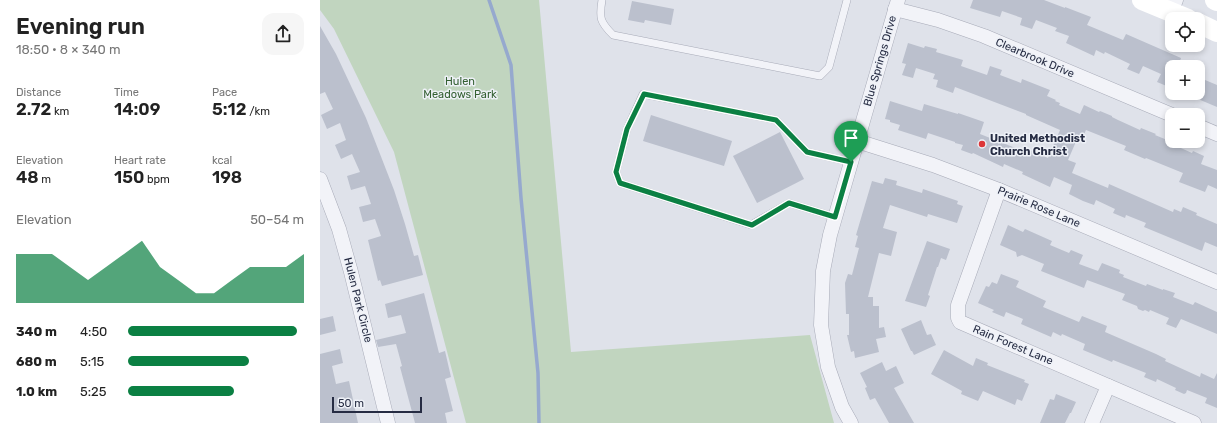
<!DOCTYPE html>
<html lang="en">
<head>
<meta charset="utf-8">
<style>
	body { margin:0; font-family:Rubik,sans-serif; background:#f6f6f6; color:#222; height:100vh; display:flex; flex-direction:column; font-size:15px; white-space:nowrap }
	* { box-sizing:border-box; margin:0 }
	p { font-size:13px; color:#767676 }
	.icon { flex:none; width:22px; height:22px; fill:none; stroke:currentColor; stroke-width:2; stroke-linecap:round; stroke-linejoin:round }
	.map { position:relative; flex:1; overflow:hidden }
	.panel { display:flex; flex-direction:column; background:#fff; width:320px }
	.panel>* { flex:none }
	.fabs { position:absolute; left:845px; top:12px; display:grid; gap:8px }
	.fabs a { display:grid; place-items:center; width:40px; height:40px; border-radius:8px; background:#fff; box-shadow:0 2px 6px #0003; font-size:20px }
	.scale { position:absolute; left:12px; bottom:10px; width:90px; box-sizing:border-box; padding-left:4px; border:2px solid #262c43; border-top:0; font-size:11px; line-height:14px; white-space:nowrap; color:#262c43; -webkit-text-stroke:3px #eef1f7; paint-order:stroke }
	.pin { position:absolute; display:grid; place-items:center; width:34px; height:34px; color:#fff; margin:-41px -17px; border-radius:50% 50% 50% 0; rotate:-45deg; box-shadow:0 0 4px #0007 }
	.pin .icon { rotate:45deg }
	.round { display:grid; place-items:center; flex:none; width:42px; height:42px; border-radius:12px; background:#f6f6f6 }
	.headline { display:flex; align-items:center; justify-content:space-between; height:68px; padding:0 16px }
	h1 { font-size:22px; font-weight:600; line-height:30px }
	.stats { display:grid; grid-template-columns:repeat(3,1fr); gap:6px; height:68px; padding:4px 16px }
	.stats div { display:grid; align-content:center }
	.stats b { font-size:17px; font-weight:600 }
	.stats small { font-size:11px; font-weight:400 }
	.stats p { font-size:11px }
	.chart { height:112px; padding:8px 16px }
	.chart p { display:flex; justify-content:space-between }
	.chart svg { width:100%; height:72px; margin-top:4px; fill:#0b8043; opacity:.7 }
	ul { padding:0 16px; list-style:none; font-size:13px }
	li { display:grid; grid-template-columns:64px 48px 1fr; align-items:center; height:30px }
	li i { height:10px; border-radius:5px; background:#0b8043 }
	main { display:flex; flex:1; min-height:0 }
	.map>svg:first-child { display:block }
</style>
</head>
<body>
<main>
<section class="panel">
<div class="headline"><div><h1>Evening run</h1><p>18:50 · 8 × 340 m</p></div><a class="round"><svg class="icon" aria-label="share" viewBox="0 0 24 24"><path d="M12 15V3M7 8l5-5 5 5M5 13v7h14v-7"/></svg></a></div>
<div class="stats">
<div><p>Distance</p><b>2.72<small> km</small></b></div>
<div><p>Time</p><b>14:09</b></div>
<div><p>Pace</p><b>5:12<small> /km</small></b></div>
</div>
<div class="stats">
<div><p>Elevation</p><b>48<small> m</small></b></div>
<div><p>Heart rate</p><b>150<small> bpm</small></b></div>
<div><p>kcal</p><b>198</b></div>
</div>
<div class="chart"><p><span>Elevation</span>50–54 m</p>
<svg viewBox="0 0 160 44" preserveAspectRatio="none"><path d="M0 44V14L10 14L20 14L30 22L40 30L50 22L60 14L70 6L80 22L90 30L100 38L110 38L120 30L130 22L140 22L150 22L160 14V44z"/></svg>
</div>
<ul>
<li><b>340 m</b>4:50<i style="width:96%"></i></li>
<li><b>680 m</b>5:15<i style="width:69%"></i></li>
<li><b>1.0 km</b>5:25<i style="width:60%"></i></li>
</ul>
</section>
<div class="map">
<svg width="897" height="423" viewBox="0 0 897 423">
	<rect width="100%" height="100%" fill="#dfe2ea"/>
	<polygon fill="#c1d5bf" points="0,0 219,0 251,352 490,335 514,423 146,423 74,152 14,29 0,10"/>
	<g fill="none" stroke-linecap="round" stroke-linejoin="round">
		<polyline stroke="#96a9ce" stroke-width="3.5" points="169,0 191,65 201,198 218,373 219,423"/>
	</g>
	<g fill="#bbc0cd">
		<polygon points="653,0 724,0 745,8 745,7 771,17 767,25 803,40 806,34 861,58 858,67 852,67 852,80 849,87 837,82 841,74 823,66 819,74 807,69 810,64 785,52 784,54 776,50 774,56 746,43 749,36 735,31 737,28 716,20 712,29 700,25 702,18 682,11 680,17 650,8"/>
		<polygon points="312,1 354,9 351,25 325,20 324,23 308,20"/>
		<polygon points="0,26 16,54 46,118 74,190 85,224 94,256 98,255 103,275 62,286 60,280 58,281 48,240 61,236 55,219 43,222 39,207 51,204 45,186 31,190 27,176 40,172 32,154 21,159 15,145 26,140 20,123 7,129 1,115 13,109 5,92 0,94"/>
		<polygon points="588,43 604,48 605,46 617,49 616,52 643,60 641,66 667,75 670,66 682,70 680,75 701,83 702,79 730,90 727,96 736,100 735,101 740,103 739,105 760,114 764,105 779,112 780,111 792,116 792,117 798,120 820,130 821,128 836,134 835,135 852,142 852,144 872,153 873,151 884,156 881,164 897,170 897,189 888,185 885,192 859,182 863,173 826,158 825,159 804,150 806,146 766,130 762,139 758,137 748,160 756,163 752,173 788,188 789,184 853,212 854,209 861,212 863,207 877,213 876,215 897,224 897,247 885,242 882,251 824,227 826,223 806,215 805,218 793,213 795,209 776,200 774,205 763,201 749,194 752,185 734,177 730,187 702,174 703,172 684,164 683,167 653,153 652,154 641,150 643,145 635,143 635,142 608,133 606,139 578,130 580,125 570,122 570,120 565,119 570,101 602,111 604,104 638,114 638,113 664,122 660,134 698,149 704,151 705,148 728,158 740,130 706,115 706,114 635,87 633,93 616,87 618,80 613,79 615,74 596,68 593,78 582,75 586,64 582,63"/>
		<polygon points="878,77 897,85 897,107 878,99"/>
		<polygon points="331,115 412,141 404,166 323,141"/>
		<polygon points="460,132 484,179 437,203 413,156"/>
		<polygon points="565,178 577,181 576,185 602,193 603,189 638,201 637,204 643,206 637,223 608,214 607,217 570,205 563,228 577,232 571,256 559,253 548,297 553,297 553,306 559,306 559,328 564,327 566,337 556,339 559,352 535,358 534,351 531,352 527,335 529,335 529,314 526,314 525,283 528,274 532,275 539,248 535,247 538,236 536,235 552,181 563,184"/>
		<polygon points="688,225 703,232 705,229 732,241 730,245 749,253 751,250 763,255 759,264 778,271 782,263 800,270 799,273 804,275 803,277 826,286 827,284 843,290 843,289 855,293 853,297 873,305 875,302 897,312 897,334 861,319 856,328 846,324 849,318 830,310 829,312 825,310 823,311 818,309 817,306 802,300 805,294 767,280 764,288 721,271 724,264 702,255 697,257 696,252 680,245"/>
		<polygon points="607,241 630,249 626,260 621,258 618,267 617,267 608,295 610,296 606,307 585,301"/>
		<polygon points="681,274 699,281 696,287 726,301 723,307 759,322 762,316 787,326 785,332 836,354 846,359 845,361 880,377 881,373 894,379 897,373 897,408 885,403 887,398 867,390 866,393 864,394 855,390 856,388 837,379 836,382 824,377 826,373 793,360 792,362 763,350 765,344 742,334 741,336 733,332 731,337 701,324 703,319 686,312 684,317 672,312 674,310 658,303 666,286 669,287 672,282 677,284"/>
		<polygon points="104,293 119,353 125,351 131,377 125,379 133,411 125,413 127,423 95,423 80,367 82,366 76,344 58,347 56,340 86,333 81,315 68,318 65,304"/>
		<polygon points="13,316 16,331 0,335 0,319"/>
		<polygon points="601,320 607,335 611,334 616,345 594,355 592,351 591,351 581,329"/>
		<polygon points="20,349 23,363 12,366 16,384 29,381 38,423 0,423 0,354"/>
		<polygon points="624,350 653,366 656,358 668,363 667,365 705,380 704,382 709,384 702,401 697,399 695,405 663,391 658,401 641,394 642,391 611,374"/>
		<polygon points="562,362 566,371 576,366 584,383 574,388 594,423 569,423 555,398 550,400 545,388 547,387 540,373"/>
		<polygon points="736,394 756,402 751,413 750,413 745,423 720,423 730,399 734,400"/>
	</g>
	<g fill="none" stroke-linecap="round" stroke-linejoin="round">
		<defs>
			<g id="lane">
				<path d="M282 0C279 18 280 22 293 35L500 76 509 67 527 0"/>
				<polyline points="515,217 469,203 431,225 300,183 296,172 307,129 323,94 456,120 487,152 531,162"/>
			</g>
			<g id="street">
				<polyline points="575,9 618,20 664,36 852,115"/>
				<polyline points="851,12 856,0"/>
				<polyline points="878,126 897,134"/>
				<polyline points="537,141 613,165 679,190 897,282"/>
				<polyline points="0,179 19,229 31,272 68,423"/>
				<polyline points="679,190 638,305 638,318 640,322 874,423"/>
				<polyline points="531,423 522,407 508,367 501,325 503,271 510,235 578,0"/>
				<polyline points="772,423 788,386"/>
			</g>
		</defs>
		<use href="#lane" stroke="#a8abb8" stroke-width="8"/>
		<use href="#street" stroke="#a8abb8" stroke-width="15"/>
		<use href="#lane" stroke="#f2f3f8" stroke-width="7"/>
		<use href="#street" stroke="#f2f3f8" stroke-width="14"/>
		<g stroke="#fff" stroke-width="20">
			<polyline points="822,0 868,19"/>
			<polyline points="895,0 897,1"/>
			<polyline points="878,23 897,32"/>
		</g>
	</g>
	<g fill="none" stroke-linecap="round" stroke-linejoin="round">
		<defs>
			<polygon id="route" points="324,94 456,120 487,152 531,162 515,217 469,203 432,225 300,183 296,172 307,129"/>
		</defs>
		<use href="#route" stroke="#fff" stroke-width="8"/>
		<use href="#route" stroke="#0b8043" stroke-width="5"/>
	</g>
	<circle fill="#dd3638" stroke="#eef1f7" stroke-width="1.5" cx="662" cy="144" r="4"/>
	<g text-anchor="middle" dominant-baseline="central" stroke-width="3" stroke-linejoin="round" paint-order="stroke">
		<g font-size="11" fill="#262c43" stroke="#eef1f7">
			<text transform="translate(715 58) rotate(23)">Clearbrook Drive</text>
			<text transform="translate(560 61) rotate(-74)">Blue Springs Drive</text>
			<text transform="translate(719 207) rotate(23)">Prairie Rose Lane</text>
			<text transform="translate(38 300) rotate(76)">Hulen Park Circle</text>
			<text transform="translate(693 345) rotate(23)">Rain Forest Lane</text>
		</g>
		<g font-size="11" fill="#346032" stroke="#eef1f7">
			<text x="140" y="81">Hulen<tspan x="140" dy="13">Meadows Park</tspan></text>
		</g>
		<g font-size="11" font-weight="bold" fill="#262c43" stroke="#eef1f7" text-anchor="start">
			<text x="670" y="138">United Methodist<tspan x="670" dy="13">Church Christ</tspan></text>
		</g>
	</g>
</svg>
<div class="fabs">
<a><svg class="icon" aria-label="locate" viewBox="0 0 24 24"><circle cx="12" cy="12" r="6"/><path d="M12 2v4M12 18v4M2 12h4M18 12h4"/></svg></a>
<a>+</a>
<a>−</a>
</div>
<div class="scale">50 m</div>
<div class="pin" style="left:531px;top:162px;background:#1e9e55"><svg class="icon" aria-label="arrive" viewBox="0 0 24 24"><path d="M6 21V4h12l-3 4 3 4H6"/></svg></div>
</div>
</main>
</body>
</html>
